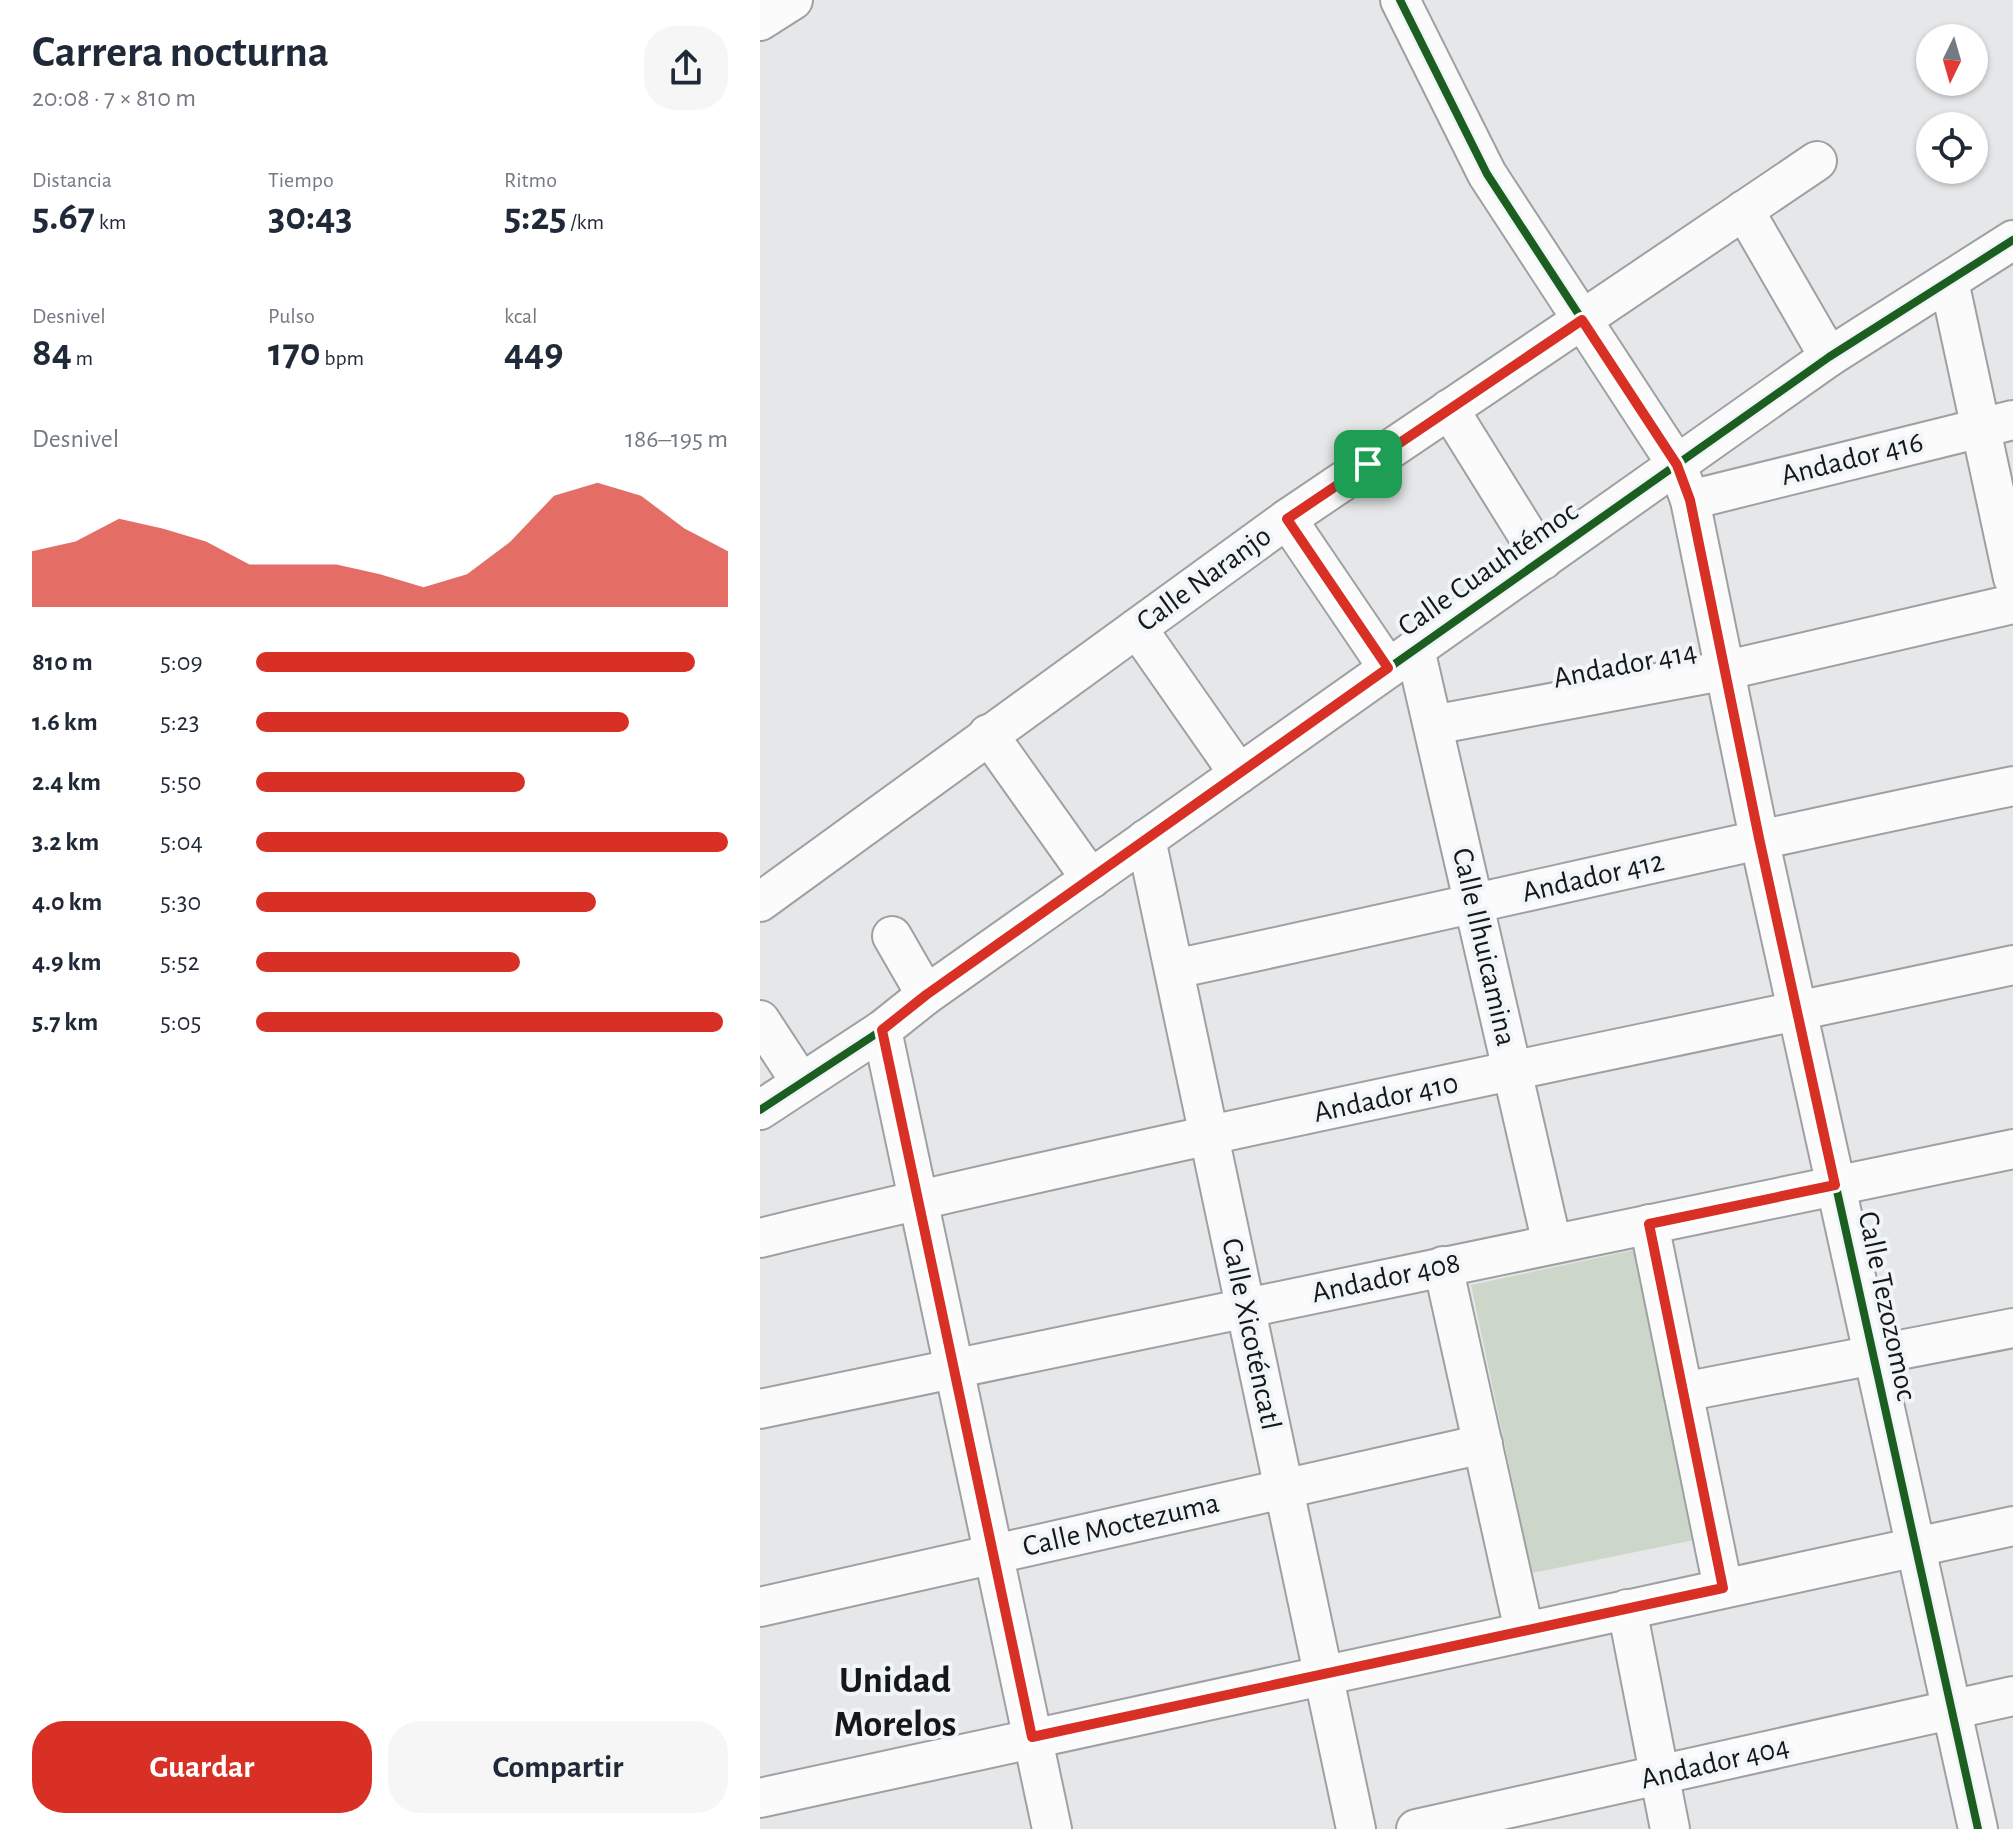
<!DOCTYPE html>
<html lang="es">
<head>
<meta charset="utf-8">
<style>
	body { margin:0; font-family:"Alegreya Sans",sans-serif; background:#f6f6f7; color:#1f2937; height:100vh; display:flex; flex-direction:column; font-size:30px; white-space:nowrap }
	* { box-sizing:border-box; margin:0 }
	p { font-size:26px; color:#747a83 }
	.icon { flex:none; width:44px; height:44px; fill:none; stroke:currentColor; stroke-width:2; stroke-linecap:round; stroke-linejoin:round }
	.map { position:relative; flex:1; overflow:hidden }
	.sheet { display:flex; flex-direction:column; background:#fff; width:760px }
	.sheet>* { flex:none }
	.needle { width:52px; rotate:185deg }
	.fabs { position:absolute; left:1156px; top:24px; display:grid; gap:16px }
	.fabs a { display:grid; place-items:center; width:72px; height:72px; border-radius:50%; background:#fff; box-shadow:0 2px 6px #0004; font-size:40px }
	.pin { position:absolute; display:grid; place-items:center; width:68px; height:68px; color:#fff; margin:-34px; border-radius:16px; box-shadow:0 4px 12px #0006 }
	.round { display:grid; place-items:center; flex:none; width:84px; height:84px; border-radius:32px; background:#f6f6f7 }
	.head { display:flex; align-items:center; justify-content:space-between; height:136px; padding:0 32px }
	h1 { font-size:44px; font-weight:700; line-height:60px }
	.figures { display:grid; grid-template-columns:repeat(3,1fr); gap:12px; height:136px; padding:8px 32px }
	.figures div { display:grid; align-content:center }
	.figures b { font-size:40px; font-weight:700 }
	.figures small { font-size:22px; font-weight:400 }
	.figures p { font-size:22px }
	.chart { height:224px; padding:16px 32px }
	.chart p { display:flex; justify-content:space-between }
	.chart svg { width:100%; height:144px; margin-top:8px; fill:#d93025; opacity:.7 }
	.action { display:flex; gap:16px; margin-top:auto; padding:16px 32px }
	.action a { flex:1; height:92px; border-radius:32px; background:#d93025; color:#fff; font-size:32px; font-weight:700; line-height:92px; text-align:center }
	.action a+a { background:#f6f6f7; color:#1f2937 }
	ul { padding:0 32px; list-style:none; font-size:26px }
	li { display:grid; grid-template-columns:128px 96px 1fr; align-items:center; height:60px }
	li i { height:20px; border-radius:10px; background:#d93025 }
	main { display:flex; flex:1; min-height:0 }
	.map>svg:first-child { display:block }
</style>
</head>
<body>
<main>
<section class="sheet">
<div class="head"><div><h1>Carrera nocturna</h1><p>20:08 · 7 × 810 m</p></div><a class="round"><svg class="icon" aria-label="share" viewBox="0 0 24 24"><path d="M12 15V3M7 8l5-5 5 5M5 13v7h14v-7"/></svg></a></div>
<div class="figures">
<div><p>Distancia</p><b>5.67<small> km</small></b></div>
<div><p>Tiempo</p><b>30:43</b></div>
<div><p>Ritmo</p><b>5:25<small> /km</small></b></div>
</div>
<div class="figures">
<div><p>Desnivel</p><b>84<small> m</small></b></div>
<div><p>Pulso</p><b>170<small> bpm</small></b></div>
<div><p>kcal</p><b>449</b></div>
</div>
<div class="chart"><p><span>Desnivel</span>186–195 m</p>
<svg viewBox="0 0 160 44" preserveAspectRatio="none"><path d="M0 44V27L10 24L20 17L30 20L40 24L50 31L60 31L70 31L80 34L90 38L100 34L110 24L120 10L130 6L140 10L150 20L160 27V44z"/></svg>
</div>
<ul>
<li><b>810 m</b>5:09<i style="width:93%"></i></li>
<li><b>1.6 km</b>5:23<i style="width:79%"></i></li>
<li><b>2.4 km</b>5:50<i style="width:57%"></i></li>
<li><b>3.2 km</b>5:04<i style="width:100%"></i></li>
<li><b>4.0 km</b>5:30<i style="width:72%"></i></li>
<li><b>4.9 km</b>5:52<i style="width:56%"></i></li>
<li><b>5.7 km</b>5:05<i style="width:99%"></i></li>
</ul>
<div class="action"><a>Guardar</a><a>Compartir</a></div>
</section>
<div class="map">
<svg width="1253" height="1829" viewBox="0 0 1253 1829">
	<rect width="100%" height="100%" fill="#e5e7e9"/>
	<polygon fill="#ccd6c9" points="879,1249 939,1539 772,1573 711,1285"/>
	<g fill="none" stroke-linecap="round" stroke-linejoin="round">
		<defs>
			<g id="street">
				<polyline points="640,0 727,174 917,465 930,500 999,838 1218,1829"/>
				<polyline points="0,21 33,0"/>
				<polyline points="984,210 1069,357"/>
				<polyline points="1189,281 1253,578"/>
				<polyline points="689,409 783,560"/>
				<polyline points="930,500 1253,420"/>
				<polyline points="527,519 628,668"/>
				<polyline points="377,628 479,774"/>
				<polyline points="655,649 792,1244"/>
				<polyline points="673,725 967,670 1253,604"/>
				<polyline points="228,734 331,879"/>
				<polyline points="386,839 596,1829"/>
				<polyline points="0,902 527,519 1057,161"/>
				<polyline points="132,936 166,995"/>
				<path d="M414 969C694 910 972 843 1253 786"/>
				<polyline points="0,1020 40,1081"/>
				<polyline points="122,1030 292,1829"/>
				<polyline points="0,1110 122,1030 166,995 1069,357 1253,240"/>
				<polyline points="889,1224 963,1588"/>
				<path d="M0 1238C415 1137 835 1055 1253 965"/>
				<polyline points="683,1266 764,1631"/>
				<polyline points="923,1392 1253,1328"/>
				<polyline points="0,1409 1253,1149"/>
				<polyline points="0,1607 723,1444"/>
				<polyline points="867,1609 910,1829"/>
				<polyline points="0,1798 1253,1526"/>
				<polyline points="656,1829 1253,1696"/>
			</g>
		</defs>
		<use href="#street" stroke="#9ea0a2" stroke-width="42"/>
		<use href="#street" stroke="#fbfbfc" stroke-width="38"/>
		<defs>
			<g id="cycleway">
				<polyline points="640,0 727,174 917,465 930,500 999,838 1218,1829"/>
				<polyline points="0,1110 122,1030 166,995 1069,357 1253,240"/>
			</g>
		</defs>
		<use href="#cycleway" stroke="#f0f5f8" stroke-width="13"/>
		<use href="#cycleway" stroke="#1b5e20" stroke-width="8"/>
	</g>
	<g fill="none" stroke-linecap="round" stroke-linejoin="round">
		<defs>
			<polygon id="route" points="822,320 917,465 930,500 999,838 1075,1185 889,1224 963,1588 272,1737 122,1030 166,995 628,668 527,519"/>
		</defs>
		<use href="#route" stroke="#fff" stroke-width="16"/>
		<use href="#route" stroke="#d93025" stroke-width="10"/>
	</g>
	<g text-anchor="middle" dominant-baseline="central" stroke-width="8" stroke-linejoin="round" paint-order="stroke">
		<g font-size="30" fill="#161719" stroke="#f0f5f8">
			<text transform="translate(1092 459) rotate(-14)">Andador 416</text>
			<text transform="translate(728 569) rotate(-35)">Calle Cuauhtémoc</text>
			<text transform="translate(444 579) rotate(-36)">Calle Naranjo</text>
			<text transform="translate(865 665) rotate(-11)">Andador 414</text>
			<text transform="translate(833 877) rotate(-13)">Andador 412</text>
			<text transform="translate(724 947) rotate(77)">Calle Ilhuicamina</text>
			<text transform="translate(626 1098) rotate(-12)">Andador 410</text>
			<text transform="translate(626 1278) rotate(-12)">Andador 408</text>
			<text transform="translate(1127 1306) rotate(78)">Calle Tezozomoc</text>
			<text transform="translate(491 1334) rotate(78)">Calle Xicoténcatl</text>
			<text transform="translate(361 1525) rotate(-13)">Calle Moctezuma</text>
			<text transform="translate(955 1763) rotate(-13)">Andador 404</text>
		</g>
		<g font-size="38" font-weight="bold" fill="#161719" stroke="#f0f5f8">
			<text x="135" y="1681">Unidad<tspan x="135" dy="44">Morelos</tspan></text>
		</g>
	</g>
</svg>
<div class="fabs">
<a><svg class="needle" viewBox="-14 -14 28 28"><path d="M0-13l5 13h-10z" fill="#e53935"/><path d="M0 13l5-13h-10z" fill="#747a83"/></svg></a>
<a><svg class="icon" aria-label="locate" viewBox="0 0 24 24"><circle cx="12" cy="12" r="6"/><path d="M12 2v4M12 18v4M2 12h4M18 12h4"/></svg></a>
</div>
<div class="pin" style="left:608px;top:464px;background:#1e9e55"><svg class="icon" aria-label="arrive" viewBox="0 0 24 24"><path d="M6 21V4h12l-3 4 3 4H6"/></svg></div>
</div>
</main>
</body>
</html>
